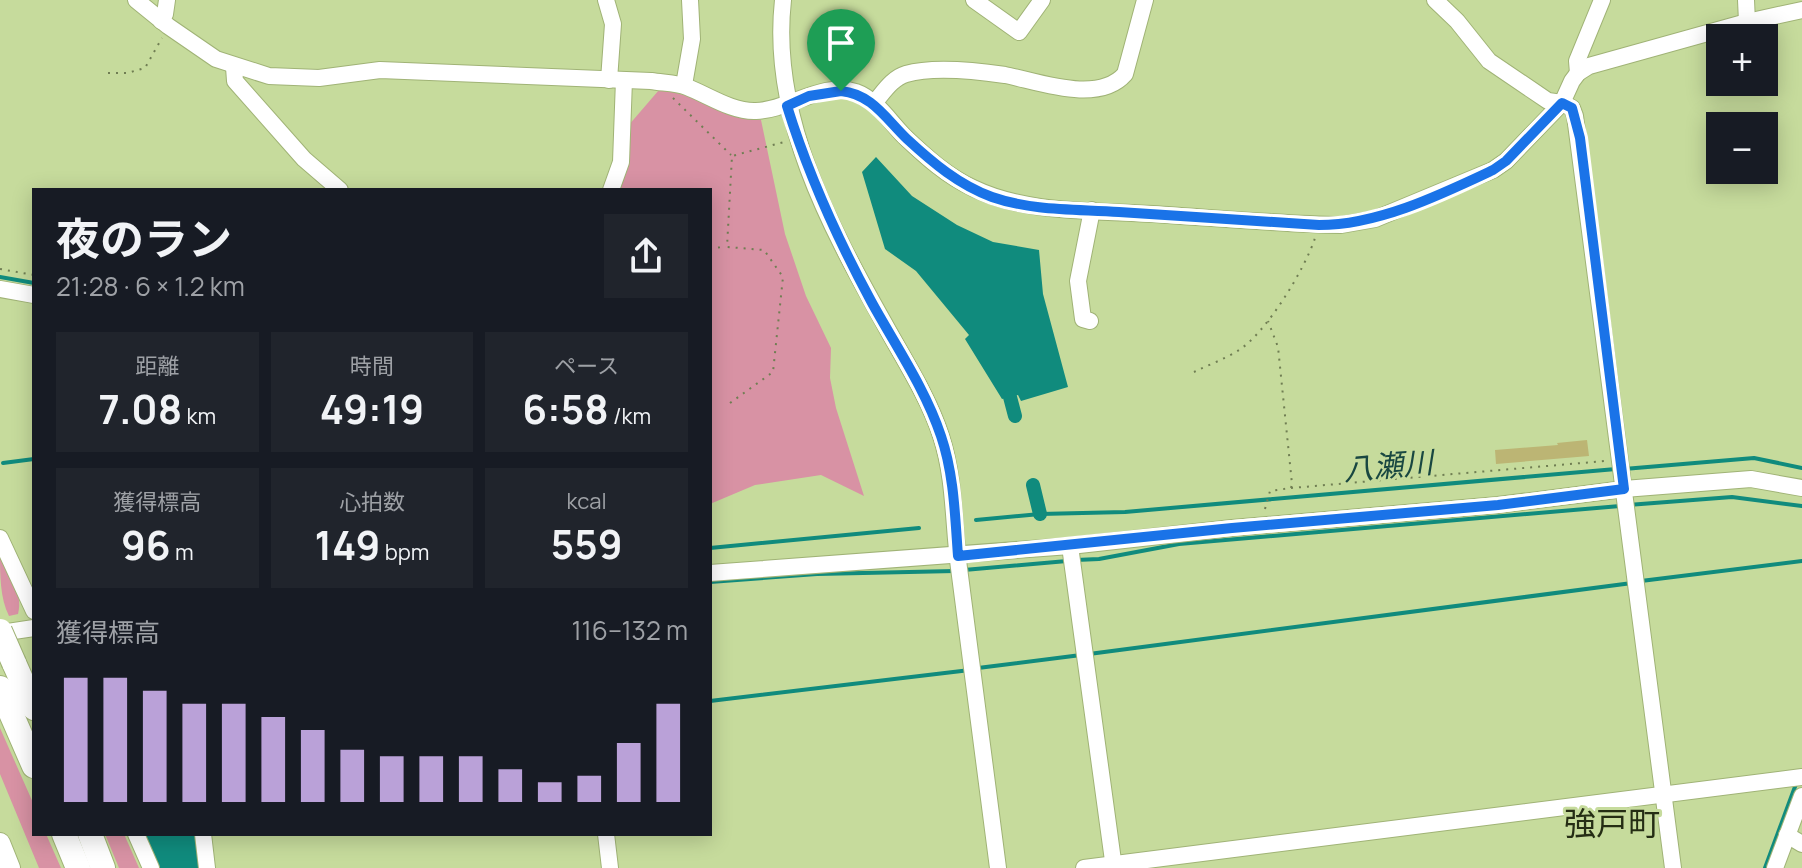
<!DOCTYPE html>
<html lang="ja">
<head>
<meta charset="utf-8">
<style>
	body { margin:0; font-family:Manrope,"Noto Sans JP",sans-serif; background:#20242c; color:#f1f3f6; height:100vh; display:flex; flex-direction:column; font-size:30px; white-space:nowrap }
	* { box-sizing:border-box; margin:0 }
	p { font-size:26px; color:#9ea1a6 }
	.icon { flex:none; width:44px; height:44px; fill:none; stroke:currentColor; stroke-width:2; stroke-linecap:round; stroke-linejoin:round }
	.map { position:relative; flex:1; overflow:hidden }
	.details { position:absolute; left:32px; top:188px; width:680px; height:648px; display:flex; flex-direction:column; background:#171b24; border-radius:0px; box-shadow:0 4px 20px #0003 }
	.details>* { flex:none }
	.fabs { position:absolute; left:1706px; top:24px; display:grid; gap:16px }
	.fabs a { display:grid; place-items:center; width:72px; height:72px; border-radius:0px; background:#171b24; box-shadow:0 4px 20px #0003; font-size:40px }
	.pin { position:absolute; display:grid; place-items:center; width:68px; height:68px; color:#fff; margin:-82px -34px; border-radius:50% 50% 50% 0; rotate:-45deg; box-shadow:0 0 8px #0007 }
	.pin .icon { rotate:45deg }
	.round { display:grid; place-items:center; flex:none; width:84px; height:84px; border-radius:0px; background:#20242c }
	.headline { display:flex; align-items:center; justify-content:space-between; height:136px; padding:0 24px }
	h1 { font-size:44px; font-weight:700; line-height:60px }
	.figures { display:grid; grid-template-columns:repeat(3,1fr); gap:12px; height:136px; padding:8px 24px }
	.figures div { display:grid; align-content:center; border-radius:0px; background:#20242c; text-align:center }
	.figures b { font-size:40px; font-weight:700 }
	.figures small { font-size:22px; font-weight:400 }
	.figures p { font-size:22px }
	.chart { height:224px; padding:16px 24px }
	.chart p { display:flex; justify-content:space-between }
	.chart svg { width:100%; height:144px; margin-top:8px; stroke:#baa1d8; stroke-width:6 }
	.map>svg:first-child { display:block }
</style>
</head>
<body>
<div class="map">
<svg width="1802" height="868" viewBox="0 0 1802 868">
	<rect width="100%" height="100%" fill="#c6db9c"/>
	<g fill="#d892a4">
		<path d="M659 90C697 93 724 117 761 120L785 234 806 296 831 348 830 378 836 408 864 496 821 475 755 485 710 504V190H616L628 126Z"/>
		<path d="M0 553C8 571 24 594 18 614L9 616C0 598 0 575 0 553Z"/>
		<polygon points="0,728 34,805 34,834 46,834 61,868 39,868 0,774"/>
		<polygon points="105,834 124,834 139,868 119,868"/>
	</g>
	<g fill="#108b7d">
		<polygon points="876,157 912,196 957,225 993,242 1039,250 1043,294 1068,387 1021,401 1018,395 1002,399 965,339 969,335 916,271 885,249 862,172"/>
		<polygon points="145,834 197,834 202,868 160,868"/>
	</g>
	<g fill="none" stroke-linecap="round" stroke-linejoin="round">
		<g stroke="#108b7d" stroke-width="4">
			<polyline points="0,277 34,283"/>
			<polyline points="3,463 34,459"/>
			<polyline points="1624,469 1754,458 1802,468"/>
			<polyline points="1628,505 1732,497 1802,506"/>
			<polyline points="976,520 1040,514 1125,512 1616,469"/>
			<polyline points="710,548 919,528"/>
			<polyline points="1076,560 1099,559 1179,544 1620,506"/>
			<polyline points="964,570 1067,561"/>
			<polyline points="1641,581 1802,561"/>
			<polyline points="710,582 817,574 955,571"/>
			<polyline points="1089,654 1632,583"/>
			<polyline points="978,668 1081,655"/>
			<polyline points="710,701 970,670"/>
			<polyline points="1765,868 1796,784"/>
		</g>
		<g stroke="#108b7d" stroke-width="14">
			<polyline points="1010,397 1015,416"/>
			<polyline points="1033,485 1040,514"/>
		</g>
	</g>
	<polygon fill="#bcb574" points="1587,440 1589,456 1496,464 1495,450 1558,445 1557,443"/>
	<g fill="none" stroke-linecap="round" stroke-linejoin="round">
		<defs>
			<g id="minor">
				<path d="M136 0 168 26 216 59 269 76 319 78 380 70 651 81C663 83 677 83 687 87 708 95 732 112 756 111 789 110 822 81 856 92 876 99 891 123 905 137 926 157 947 176 973 188 1027 214 1094 210 1153 214 1215 218 1279 224 1341 225L1375 219 1493 170 1506 161 1562 103 1572 81 1578 73 1589 66 1747 22 1802 10"/>
				<polyline points="606,0 613,24 609,80"/>
				<path d="M783 0C770 116 829 225 884 323 904 360 928 396 941 436 955 479 953 524 959 568 972 668 985 768 998 868"/>
				<polyline points="974,0 1019,32 1042,0"/>
				<polyline points="1435,0 1457,21 1489,61 1548,101 1562,103 1572,108 1575,116 1673,868"/>
				<polyline points="1746,0 1747,22"/>
				<polyline points="161,21 165,14 167,0"/>
				<polyline points="234,67 235,81 304,159 340,190"/>
				<polyline points="1578,73 1577,61 1602,0"/>
				<polyline points="684,85 692,39 690,0"/>
				<path d="M874 103C883 93 892 78 906 74 933 66 978 71 1005 75 1037 81 1098 105 1125 74L1145 0"/>
				<polyline points="611,190 621,162 624,80"/>
				<polyline points="0,289 34,295"/>
				<polyline points="1090,321 1083,319 1078,281 1092,210"/>
				<polyline points="0,538 34,611"/>
				<polyline points="1070,546 1114,868"/>
				<polyline points="710,573 1070,546 1232,528 1498,505 1624,489 1751,479 1802,488"/>
				<polyline points="0,633 34,628"/>
				<polyline points="136,834 151,868"/>
				<polyline points="203,834 207,868"/>
				<polyline points="606,834 610,868"/>
				<polyline points="1787,835 1802,844"/>
				<polyline points="1084,868 1802,777"/>
				<polyline points="1775,868 1802,796"/>
			</g>
			<polyline id="major" points="0,843 10,868"/>
			<g id="highway">
				<polyline points="14,663 34,708"/>
				<polyline points="0,688 34,766"/>
				<polyline points="64,834 78,868"/>
				<polyline points="90,834 103,868"/>
			</g>
		</defs>
		<use href="#minor" stroke="#a0b376" stroke-width="18"/>
		<use href="#major" stroke="#a0b376" stroke-width="22"/>
		<use href="#highway" stroke="#a0b376" stroke-width="26"/>
		<g stroke="#707e53" stroke-width="2" stroke-dasharray="2 6" stroke-linecap="butt">
			<polyline points="108,73 127,73 145,68 162,38"/>
			<polyline points="673,98 731,155"/>
			<polyline points="710,248 726,247"/>
			<polyline points="0,269 34,275"/>
			<path d="M1194 372C1208 365 1225 359 1239 350 1266 333 1305 269 1315 238"/>
			<polyline points="730,403 773,372 783,277 764,250 727,247 732,156 784,142"/>
			<polyline points="1291,488 1605,461"/>
			<polyline points="1265,509 1270,491 1291,488 1292,484 1278,347 1268,321"/>
		</g>
		<use href="#minor" stroke="#fff" stroke-width="16"/>
		<use href="#major" stroke="#fff" stroke-width="20"/>
		<use href="#highway" stroke="#fff" stroke-width="24"/>
		<defs>
			<polyline id="highway-bridge" points="0,631 14,663"/>
		</defs>
		<use href="#highway-bridge" stroke="#a0b376" stroke-width="26" stroke-linecap="butt"/>
		<use href="#highway-bridge" stroke="#fff" stroke-width="24"/>
	</g>
	<g fill="none" stroke-linecap="round" stroke-linejoin="round">
		<defs>
			<path id="route" d="M841 91C872 94 886 119 907 139 933 163 959 185 992 197 1032 211 1077 209 1119 212 1186 216 1252 221 1319 225 1378 225 1440 195 1493 170L1506 161 1562 103 1572 108 1580 138 1624 489 1498 505 1232 528 958 556C955 516 954 474 941 436 925 388 895 345 871 301 837 238 808 174 787 106L809 96Z"/>
		</defs>
		<use href="#route" stroke="#fff" stroke-width="16"/>
		<use href="#route" stroke="#1a73e8" stroke-width="10"/>
	</g>
	<g text-anchor="middle" dominant-baseline="central" stroke-width="6" stroke-linejoin="round" paint-order="stroke">
		<g font-size="30" font-style="italic" fill="#194741" stroke="#c6db9c">
			<text transform="translate(1388 465) rotate(-5)">八瀬川</text>
		</g>
		<g font-size="32" fill="#252d14" stroke="#c6db9c">
			<text x="1612" y="823">強戸町</text>
		</g>
	</g>
</svg>
<div class="fabs">
<a>+</a>
<a>−</a>
</div>
<div class="pin" style="left:841px;top:91px;background:#1e9e55"><svg class="icon" aria-label="arrive" viewBox="0 0 24 24"><path d="M6 21V4h12l-3 4 3 4H6"/></svg></div>
<section class="details">
<div class="headline"><div><h1>夜のラン</h1><p>21:28 · 6 × 1.2 km</p></div><a class="round"><svg class="icon" aria-label="share" viewBox="0 0 24 24"><path d="M12 15V3M7 8l5-5 5 5M5 13v7h14v-7"/></svg></a></div>
<div class="figures">
<div><p>距離</p><b>7.08<small> km</small></b></div>
<div><p>時間</p><b>49:19</b></div>
<div><p>ペース</p><b>6:58<small> /km</small></b></div>
</div>
<div class="figures">
<div><p>獲得標高</p><b>96<small> m</small></b></div>
<div><p>心拍数</p><b>149<small> bpm</small></b></div>
<div><p>kcal</p><b>559</b></div>
</div>
<div class="chart"><p><span>獲得標高</span>116–132 m</p>
<svg viewBox="0 0 160 44" preserveAspectRatio="none"><path d="M5 44V6M15 44V6M25 44V10M35 44V14M45 44V14M55 44V18M65 44V22M75 44V28M85 44V30M95 44V30M105 44V30M115 44V34M125 44V38M135 44V36M145 44V26M155 44V14"/></svg>
</div>
</section>
</div>
</body>
</html>
